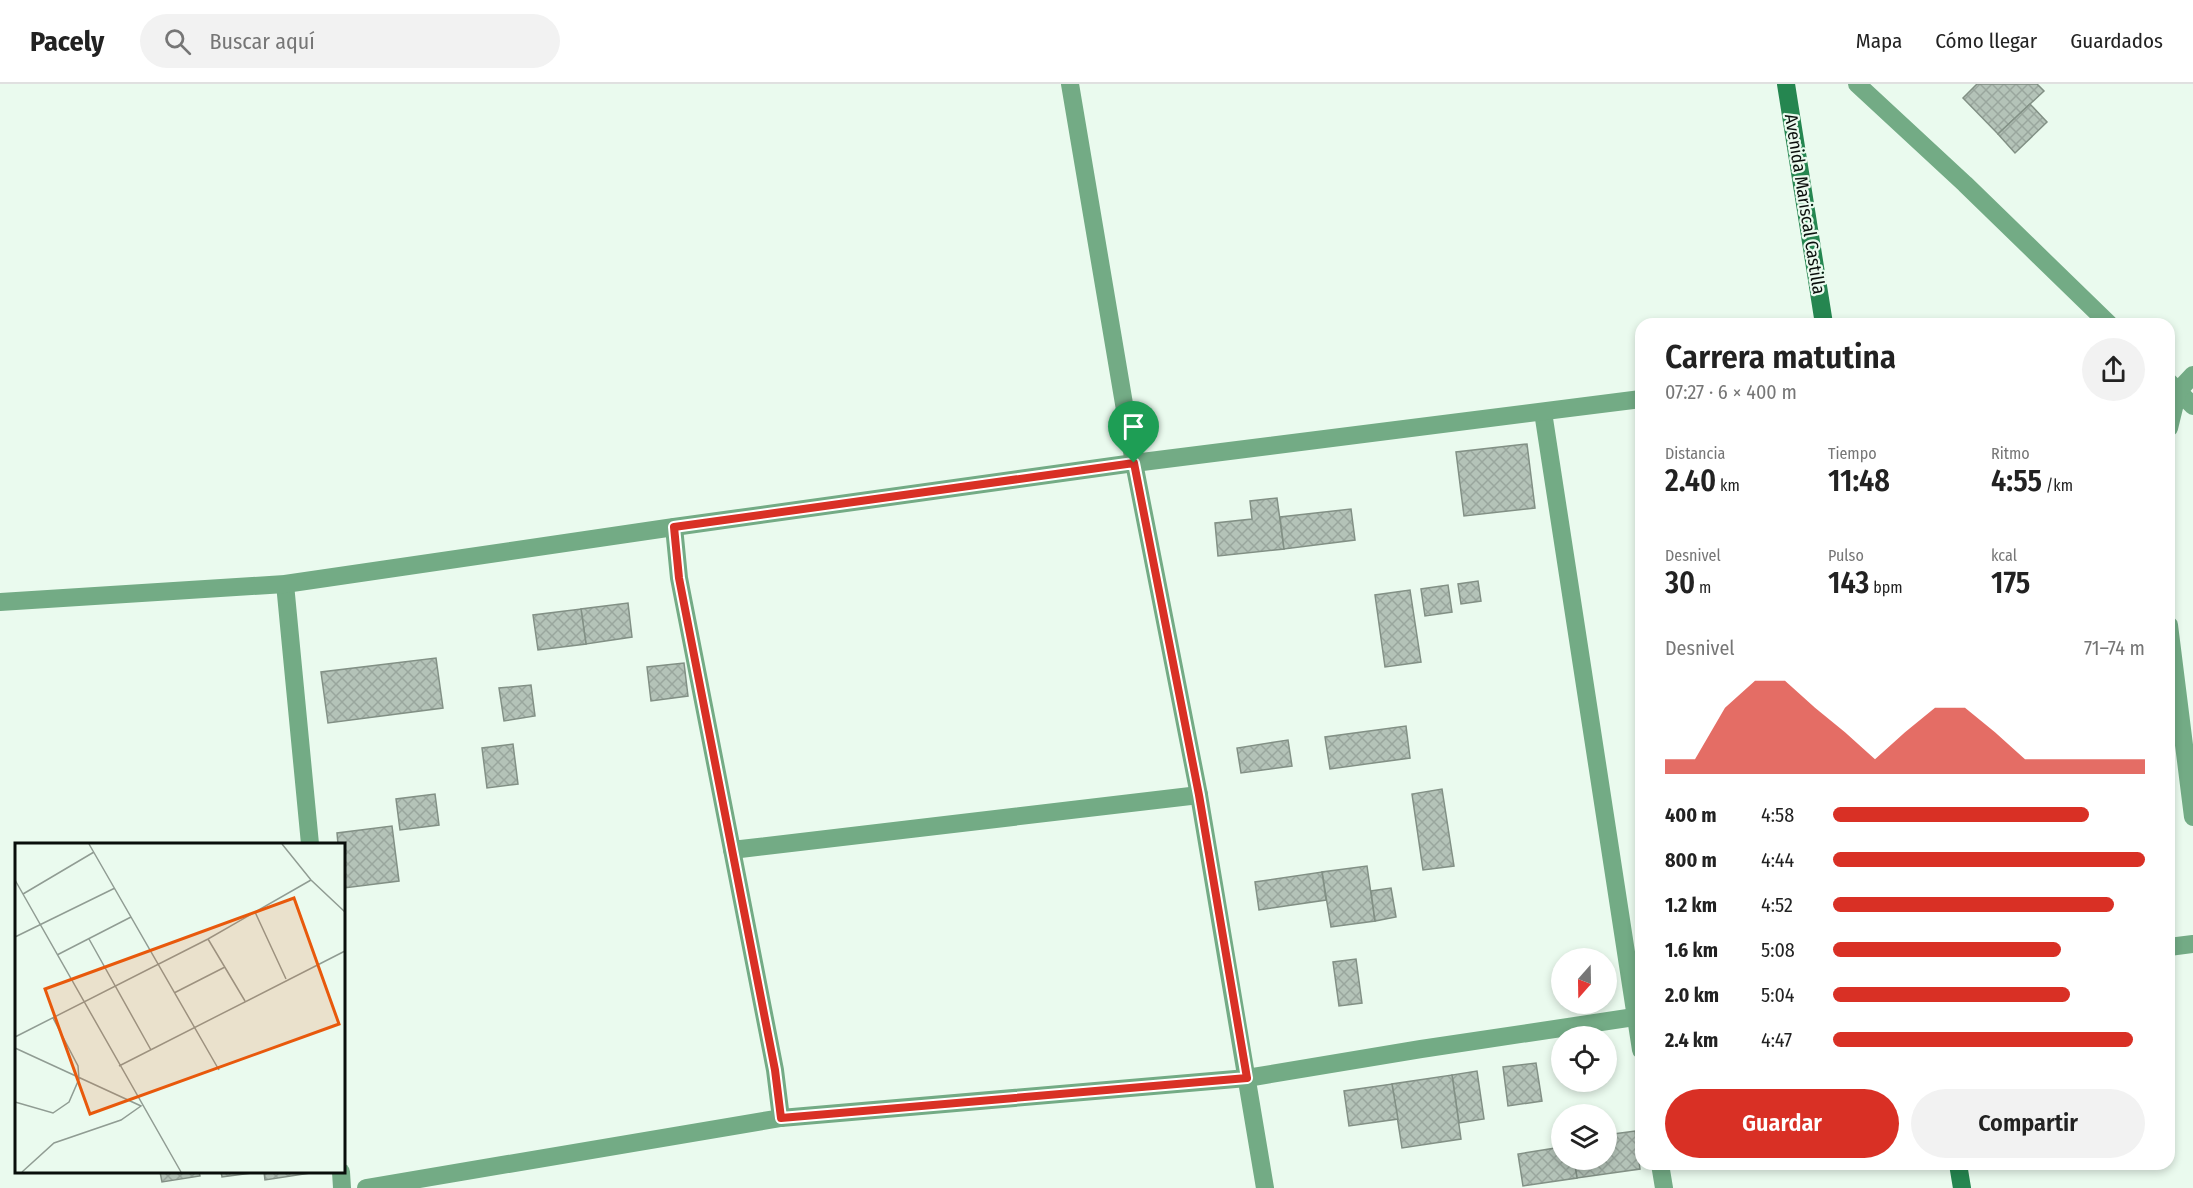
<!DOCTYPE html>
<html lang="es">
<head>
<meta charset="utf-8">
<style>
	body { margin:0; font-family:"Fira Sans Condensed",sans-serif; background:#f2f2f2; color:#222; height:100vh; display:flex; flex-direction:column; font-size:22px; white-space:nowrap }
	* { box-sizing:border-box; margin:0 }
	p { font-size:20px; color:#767676 }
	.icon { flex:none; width:33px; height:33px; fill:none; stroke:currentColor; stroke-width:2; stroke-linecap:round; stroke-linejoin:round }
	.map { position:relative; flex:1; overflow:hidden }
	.side { position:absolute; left:1635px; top:234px; width:540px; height:852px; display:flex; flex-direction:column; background:#fff; border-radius:18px; box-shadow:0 3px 9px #0003 }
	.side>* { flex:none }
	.needle { width:39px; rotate:200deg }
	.buttons { position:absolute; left:1551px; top:864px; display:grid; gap:12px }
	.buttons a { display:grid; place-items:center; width:66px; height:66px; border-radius:50%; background:#fff; box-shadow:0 3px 9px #0003; font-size:30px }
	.pin { position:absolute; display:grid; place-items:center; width:51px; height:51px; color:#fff; margin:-62px -26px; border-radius:50% 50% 50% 0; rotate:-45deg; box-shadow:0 0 6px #0007 }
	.pin .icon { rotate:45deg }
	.round { display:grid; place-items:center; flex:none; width:63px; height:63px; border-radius:32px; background:#f2f2f2 }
	.head { display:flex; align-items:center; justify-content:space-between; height:102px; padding:0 30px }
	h1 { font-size:33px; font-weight:600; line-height:45px }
	.stats { display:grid; grid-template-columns:repeat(3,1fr); gap:9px; height:102px; padding:6px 30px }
	.stats div { display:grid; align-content:center }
	.stats b { font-size:30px; font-weight:600 }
	.stats small { font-size:16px; font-weight:400 }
	.stats p { font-size:16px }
	.chart { height:168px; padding:12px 30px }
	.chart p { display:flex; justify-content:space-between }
	.chart svg { width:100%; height:108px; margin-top:6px; fill:#d93025; opacity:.7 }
	.cta { display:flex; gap:12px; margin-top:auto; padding:12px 30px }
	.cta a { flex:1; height:69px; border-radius:36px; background:#d93025; color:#fff; font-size:24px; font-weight:600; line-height:69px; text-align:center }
	.cta a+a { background:#f2f2f2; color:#222 }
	ul { padding:0 30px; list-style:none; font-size:20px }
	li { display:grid; grid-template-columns:96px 72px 1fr; align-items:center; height:45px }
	li i { height:15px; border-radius:8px; background:#d93025 }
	header { display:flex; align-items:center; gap:36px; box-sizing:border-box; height:84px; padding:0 30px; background:#fff; border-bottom:2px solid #e0e0e0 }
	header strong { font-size:28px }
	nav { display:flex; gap:33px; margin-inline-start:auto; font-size:21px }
	.search { width:420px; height:54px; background:#f2f2f2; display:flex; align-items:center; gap:15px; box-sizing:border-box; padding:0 21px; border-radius:33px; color:#767676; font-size:22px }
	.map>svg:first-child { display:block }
</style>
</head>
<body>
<header>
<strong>Pacely</strong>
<div class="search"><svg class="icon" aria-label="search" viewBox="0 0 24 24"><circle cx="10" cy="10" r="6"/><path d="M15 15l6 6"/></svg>Buscar aquí</div>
<nav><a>Mapa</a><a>Cómo llegar</a><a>Guardados</a></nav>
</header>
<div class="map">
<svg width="2193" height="1104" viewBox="0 0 2193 1104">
	<defs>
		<pattern id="building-cross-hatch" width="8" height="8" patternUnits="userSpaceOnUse" patternTransform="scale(1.5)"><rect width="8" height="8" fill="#b4c3b8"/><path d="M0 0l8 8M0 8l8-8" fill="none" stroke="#99a69d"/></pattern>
	</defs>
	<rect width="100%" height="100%" fill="#eafaee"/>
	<g fill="url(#building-cross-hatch)" stroke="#829085" stroke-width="1.5">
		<polygon points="1977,0 2037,0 2044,7 1998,50 1963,14"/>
		<polygon points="2030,20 2047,38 2015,69 1998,50"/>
		<polygon points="1527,360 1535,424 1464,432 1456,368"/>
		<polygon points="1277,414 1284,465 1218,472 1215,439 1252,435 1250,417"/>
		<polygon points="1351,425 1355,456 1284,465 1280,433"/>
		<polygon points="1478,497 1481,517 1461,520 1458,500"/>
		<polygon points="1448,501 1452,528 1425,532 1421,505"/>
		<polygon points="1410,506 1421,578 1385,583 1375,511"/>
		<polygon points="628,519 632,553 586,560 581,525"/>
		<polygon points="581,525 586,560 538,566 533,531"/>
		<polygon points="436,574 443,624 328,639 321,588"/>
		<polygon points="684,579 688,612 651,617 647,583"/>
		<polygon points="531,601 535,632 504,637 499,604"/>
		<polygon points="1406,642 1410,674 1330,685 1325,653"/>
		<polygon points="1288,656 1292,682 1241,689 1237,664"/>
		<polygon points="513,660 518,700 487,704 482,664"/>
		<polygon points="1442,705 1454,782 1423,786 1412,710"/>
		<polygon points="435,710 439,741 400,746 396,715"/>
		<polygon points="392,742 399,797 344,804 344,760 338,760 337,749"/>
		<polygon points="1367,782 1375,837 1331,843 1322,788"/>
		<polygon points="1322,788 1326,816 1259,826 1255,798"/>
		<polygon points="1391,804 1396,833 1375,837 1371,807"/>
		<polygon points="1356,875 1362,919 1339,922 1333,878"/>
		<polygon points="1536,979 1542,1017 1508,1022 1503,983"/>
		<polygon points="1477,987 1484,1035 1459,1039 1452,991"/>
		<polygon points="1452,991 1461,1055 1402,1064 1392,1000"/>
		<polygon points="1392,1000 1398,1035 1349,1042 1344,1007"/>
		<polygon points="1635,1047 1640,1085 1577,1094 1574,1076 1606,1076 1606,1051"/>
		<polygon points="1562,1063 1562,1076 1574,1076 1577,1094 1523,1102 1518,1070"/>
		<polygon points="160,1088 199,1088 200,1092 162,1098"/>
		<polygon points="221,1088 260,1088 222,1093"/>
		<polygon points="264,1088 317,1088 265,1096"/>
	</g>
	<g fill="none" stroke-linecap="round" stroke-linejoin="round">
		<g stroke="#73ab85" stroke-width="18">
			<polyline points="1070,0 1134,379 1199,711 1265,1104"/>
			<polyline points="1857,0 1965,100 2109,240"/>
			<polyline points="2169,298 2193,322"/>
			<polyline points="1543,328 1641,966"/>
			<polyline points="2169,344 2178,307 2193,291"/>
			<polyline points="674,443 679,494 775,986 781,1034"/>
			<polyline points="285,500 310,760"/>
			<polyline points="0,518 285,500 674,443 1134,379 1641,315"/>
			<polyline points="2169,541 2193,733"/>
			<polyline points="732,766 1199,711"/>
			<polyline points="2169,863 2193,860"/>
			<polyline points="1660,1080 1664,1104"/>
			<polyline points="341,1088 342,1104"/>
			<polyline points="366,1104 781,1034 1247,994 1421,965 1641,932"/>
		</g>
		<g stroke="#258650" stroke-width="18">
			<polyline points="1786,0 1824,240"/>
			<polyline points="1958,1080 1962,1104"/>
		</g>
	</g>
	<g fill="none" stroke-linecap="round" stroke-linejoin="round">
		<defs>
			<polygon id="route" points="1134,379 1199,711 1247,994 781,1034 775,986 679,494 674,443"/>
		</defs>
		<use href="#route" stroke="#fff" stroke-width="12"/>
		<use href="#route" stroke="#d93025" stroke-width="8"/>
	</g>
	<g text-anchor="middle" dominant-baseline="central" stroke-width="4.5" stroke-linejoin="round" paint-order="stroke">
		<g font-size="18" fill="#090e0b" stroke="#eafaee">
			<text transform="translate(1805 120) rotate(81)">Avenida Mariscal Castilla</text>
		</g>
	</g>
	<g transform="translate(15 759)">
		<rect width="330" height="330" fill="#eafaee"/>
		<path fill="none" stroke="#909c93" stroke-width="1.5" d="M74 1 204 227M267 1 296 37 330 69M0 37 166 329M8 51 79 9M240 69 271 136M0 94 100 45M74 96 136 207M193 96 230 158M42 112 116 74M159 150 210 124M0 194 193 96 296 37M0 205 126 263 106 277 39 300 7 329M104 223 330 108M0 259 38 270 54 259 64 236 63 223 38 175"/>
		<path fill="#e8590c" fill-opacity="0.15" stroke="#e8590c" stroke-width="3" d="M279 55 324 181 75 271 30 146Z"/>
		<rect width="330" height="330" fill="none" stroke="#090e0b" stroke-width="3"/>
	</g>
</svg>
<div class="buttons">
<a><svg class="needle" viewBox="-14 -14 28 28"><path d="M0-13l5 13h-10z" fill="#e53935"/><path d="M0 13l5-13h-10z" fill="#767676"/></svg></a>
<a><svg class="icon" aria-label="locate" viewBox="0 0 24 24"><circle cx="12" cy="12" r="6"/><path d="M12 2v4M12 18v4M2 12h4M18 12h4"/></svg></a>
<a><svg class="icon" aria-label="layers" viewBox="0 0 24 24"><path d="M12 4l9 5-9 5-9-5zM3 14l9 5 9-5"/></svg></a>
</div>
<div class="pin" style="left:1134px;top:379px;background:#1e9e55"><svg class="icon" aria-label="arrive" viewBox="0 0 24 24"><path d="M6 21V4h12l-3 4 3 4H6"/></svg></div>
<section class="side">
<div class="head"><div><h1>Carrera matutina</h1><p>07:27 · 6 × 400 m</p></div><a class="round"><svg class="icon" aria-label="share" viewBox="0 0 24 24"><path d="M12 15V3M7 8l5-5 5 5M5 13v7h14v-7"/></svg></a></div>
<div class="stats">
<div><p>Distancia</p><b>2.40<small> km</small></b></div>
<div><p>Tiempo</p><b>11:48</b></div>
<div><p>Ritmo</p><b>4:55<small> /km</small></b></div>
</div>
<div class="stats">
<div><p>Desnivel</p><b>30<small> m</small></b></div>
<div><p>Pulso</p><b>143<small> bpm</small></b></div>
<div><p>kcal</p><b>175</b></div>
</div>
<div class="chart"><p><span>Desnivel</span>71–74 m</p>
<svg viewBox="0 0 160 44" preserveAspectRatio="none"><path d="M0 44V38L10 38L20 17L30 6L40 6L50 17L60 27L70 38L80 27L90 17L100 17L110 27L120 38L130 38L140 38L150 38L160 38V44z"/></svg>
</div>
<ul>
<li><b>400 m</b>4:58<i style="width:82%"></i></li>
<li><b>800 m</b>4:44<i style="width:100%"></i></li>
<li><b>1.2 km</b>4:52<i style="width:90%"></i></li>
<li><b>1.6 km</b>5:08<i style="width:73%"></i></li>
<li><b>2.0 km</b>5:04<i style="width:76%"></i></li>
<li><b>2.4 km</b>4:47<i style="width:96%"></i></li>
</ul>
<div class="cta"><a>Guardar</a><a>Compartir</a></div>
</section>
</div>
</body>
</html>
